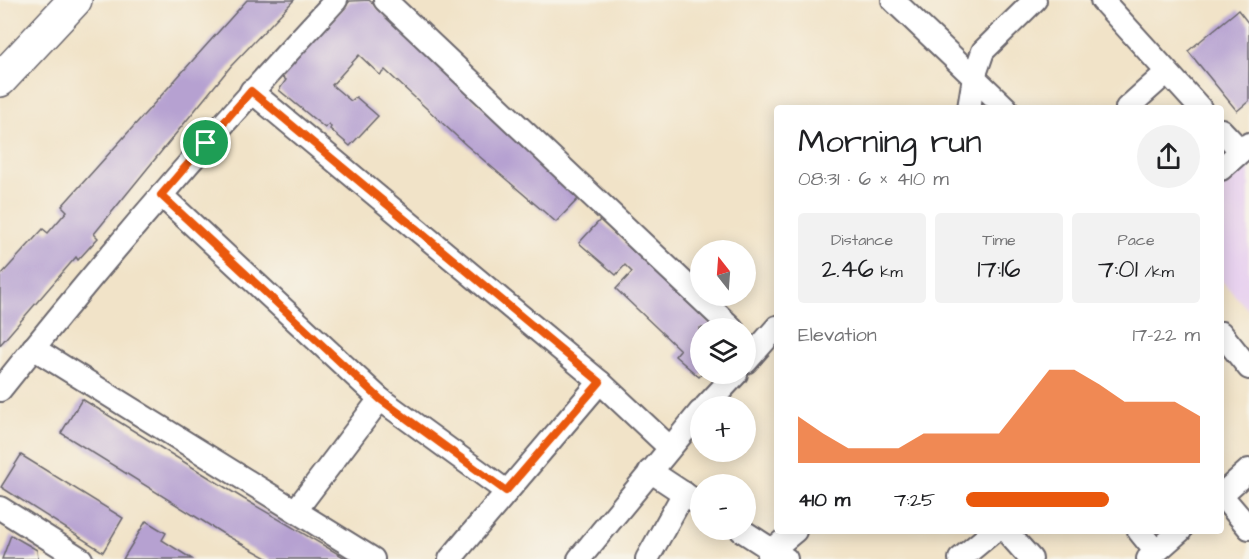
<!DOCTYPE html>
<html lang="en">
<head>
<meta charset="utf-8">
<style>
	body { margin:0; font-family:"Architects Daughter",sans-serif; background:#f2f2f2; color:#202124; height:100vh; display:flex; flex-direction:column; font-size:22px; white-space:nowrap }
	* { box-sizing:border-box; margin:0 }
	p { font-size:20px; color:#757577 }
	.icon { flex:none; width:33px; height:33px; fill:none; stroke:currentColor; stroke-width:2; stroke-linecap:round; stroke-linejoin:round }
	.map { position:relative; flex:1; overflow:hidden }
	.drawer { position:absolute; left:774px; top:105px; width:450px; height:429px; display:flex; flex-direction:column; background:#fff; border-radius:6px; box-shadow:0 3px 15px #0003 }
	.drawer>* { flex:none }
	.needle { width:39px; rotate:343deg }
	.controls { position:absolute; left:690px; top:240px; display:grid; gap:12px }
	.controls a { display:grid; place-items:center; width:66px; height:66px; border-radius:50%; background:#fff; box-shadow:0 3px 15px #0003; font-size:30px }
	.pin { position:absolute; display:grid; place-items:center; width:51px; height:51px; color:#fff; margin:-26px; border:3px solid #fff; border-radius:50%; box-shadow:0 2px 6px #0007 }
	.round { display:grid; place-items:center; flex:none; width:63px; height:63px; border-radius:32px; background:#f2f2f2 }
	.summary { display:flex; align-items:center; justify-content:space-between; height:102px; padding:0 24px }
	h1 { font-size:33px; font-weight:600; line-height:45px }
	.metrics { display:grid; grid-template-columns:repeat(3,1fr); gap:9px; height:102px; padding:6px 24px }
	.metrics div { display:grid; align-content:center; border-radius:6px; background:#f2f2f2; text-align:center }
	.metrics b { font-size:26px; font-weight:600 }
	.metrics small { font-size:16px; font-weight:400 }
	.metrics p { font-size:16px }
	.chart { height:168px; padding:12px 24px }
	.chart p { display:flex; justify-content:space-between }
	.chart svg { width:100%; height:108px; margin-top:6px; fill:#ea580c; opacity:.7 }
	ul { padding:0 24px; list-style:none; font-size:20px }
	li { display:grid; grid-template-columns:96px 72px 1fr; align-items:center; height:45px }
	li i { height:15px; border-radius:8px; background:#ea580c }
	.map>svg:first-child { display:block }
</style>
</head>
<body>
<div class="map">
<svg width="1249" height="559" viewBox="0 0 1249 559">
	<rect width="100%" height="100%" fill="#f7f3e8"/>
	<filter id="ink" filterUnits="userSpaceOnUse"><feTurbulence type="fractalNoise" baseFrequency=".0167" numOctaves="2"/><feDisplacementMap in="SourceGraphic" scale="12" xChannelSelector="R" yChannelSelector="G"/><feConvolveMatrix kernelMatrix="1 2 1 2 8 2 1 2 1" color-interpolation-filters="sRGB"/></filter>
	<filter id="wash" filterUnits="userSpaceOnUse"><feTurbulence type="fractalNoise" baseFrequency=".008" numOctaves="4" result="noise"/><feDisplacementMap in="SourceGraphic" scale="24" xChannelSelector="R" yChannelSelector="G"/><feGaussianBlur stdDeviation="1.35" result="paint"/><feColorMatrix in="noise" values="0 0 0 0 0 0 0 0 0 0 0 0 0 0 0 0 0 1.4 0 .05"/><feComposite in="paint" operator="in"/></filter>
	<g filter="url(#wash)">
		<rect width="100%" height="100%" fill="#f1e3c8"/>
		<polygon fill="#e8d2ef" points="1249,151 1249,311 1221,280 1221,176"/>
		<g id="blocks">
			<g fill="#b6a1d1">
				<polygon points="247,0 294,0 231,66 94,234 98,238 78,260 76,257 0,345 0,276 43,229 48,233 67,211 62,206"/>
				<polygon points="369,0 579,198 556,222 466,145 385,70 380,75 359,55 332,85 351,101 356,97 378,116 350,146 330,129 331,127 329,124 325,128 279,90 286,80 279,74 350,1"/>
				<polygon points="1238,10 1249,24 1249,101 1237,111 1188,51"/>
				<polygon points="600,220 715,328 700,328 702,374 699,377 675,356 680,350 616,289 632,272 625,265 616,275 579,243"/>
				<polygon points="82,399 244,499 347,559 269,559 222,533 61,433"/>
				<polygon points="21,455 123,518 103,552 1,487"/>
				<polygon points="146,521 166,533 162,540 192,559 123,559"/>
				<polygon points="11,535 37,550 38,559 2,559"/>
			</g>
		</g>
	</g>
	<g filter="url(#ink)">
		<use href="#blocks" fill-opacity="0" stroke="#6a666c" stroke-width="1.5"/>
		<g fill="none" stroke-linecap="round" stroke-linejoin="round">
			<defs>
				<g id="minor">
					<polyline points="385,0 732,328"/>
					<polyline points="893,0 1006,108"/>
					<polyline points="1102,0 1200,108"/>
					<polyline points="251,91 600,382 669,447"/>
					<polyline points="969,108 974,77 983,51 1035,0"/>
					<polyline points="1127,108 1166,73"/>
					<polyline points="1221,130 1241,151"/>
					<polyline points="1221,169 1249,144"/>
					<polyline points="161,195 380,399 506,491"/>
					<polyline points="1221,333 1249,368"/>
					<polyline points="33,348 373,559"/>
					<polyline points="746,362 777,327"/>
					<path d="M0 390C107 255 219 126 336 0"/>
					<polyline points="706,406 736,374"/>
					<polyline points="1249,470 1221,495 1249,528"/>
					<polyline points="650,471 700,504"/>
					<polyline points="0,508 81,559"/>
					<polyline points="296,510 380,399"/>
					<polyline points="741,530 786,559"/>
					<polyline points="1006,531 1031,559"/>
					<polyline points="1139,531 1156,552"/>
					<polyline points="450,559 600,382"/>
					<polyline points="579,559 700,412"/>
					<polyline points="647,559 684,493"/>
					<polyline points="768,559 772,550 795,531"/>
					<polyline points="960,559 994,531"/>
					<polyline points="1148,559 1180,531"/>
				</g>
				<polyline id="highway" points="0,80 75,0"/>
			</defs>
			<use href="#minor" stroke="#6a666c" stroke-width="26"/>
			<use href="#highway" stroke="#6a666c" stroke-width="36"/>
			<use href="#minor" stroke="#fff" stroke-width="22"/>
			<use href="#highway" stroke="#fff" stroke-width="33"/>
		</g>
	</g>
	<g fill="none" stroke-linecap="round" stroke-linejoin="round" filter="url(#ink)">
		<defs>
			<polygon id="route" points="251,91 600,382 506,491 380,399 161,195"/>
		</defs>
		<use href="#route" stroke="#fff" stroke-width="12"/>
		<use href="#route" stroke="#ea580c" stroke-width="8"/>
	</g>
</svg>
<div class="controls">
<a><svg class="needle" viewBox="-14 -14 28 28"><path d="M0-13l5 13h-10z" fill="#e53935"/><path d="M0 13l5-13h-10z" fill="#757577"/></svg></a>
<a><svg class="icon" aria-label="layers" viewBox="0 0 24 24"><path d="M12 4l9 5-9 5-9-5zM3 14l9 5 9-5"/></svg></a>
<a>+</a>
<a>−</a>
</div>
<div class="pin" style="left:206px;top:143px;background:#1e9e55"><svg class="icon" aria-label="arrive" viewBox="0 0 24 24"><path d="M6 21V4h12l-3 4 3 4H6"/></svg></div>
<section class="drawer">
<div class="summary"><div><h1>Morning run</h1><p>08:31 · 6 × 410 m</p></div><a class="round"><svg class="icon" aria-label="share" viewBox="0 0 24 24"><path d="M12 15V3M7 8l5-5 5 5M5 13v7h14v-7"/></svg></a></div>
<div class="metrics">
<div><p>Distance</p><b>2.46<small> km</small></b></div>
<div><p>Time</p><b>17:16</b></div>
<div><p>Pace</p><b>7:01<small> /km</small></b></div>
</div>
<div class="chart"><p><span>Elevation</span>17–22 m</p>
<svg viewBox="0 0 160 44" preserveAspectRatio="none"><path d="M0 44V25L10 32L20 38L30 38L40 38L50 32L60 32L70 32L80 32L90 19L100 6L110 6L120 12L130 19L140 19L150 19L160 25V44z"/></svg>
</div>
<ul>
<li><b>410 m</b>7:25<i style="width:61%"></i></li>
</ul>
</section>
</div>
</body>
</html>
